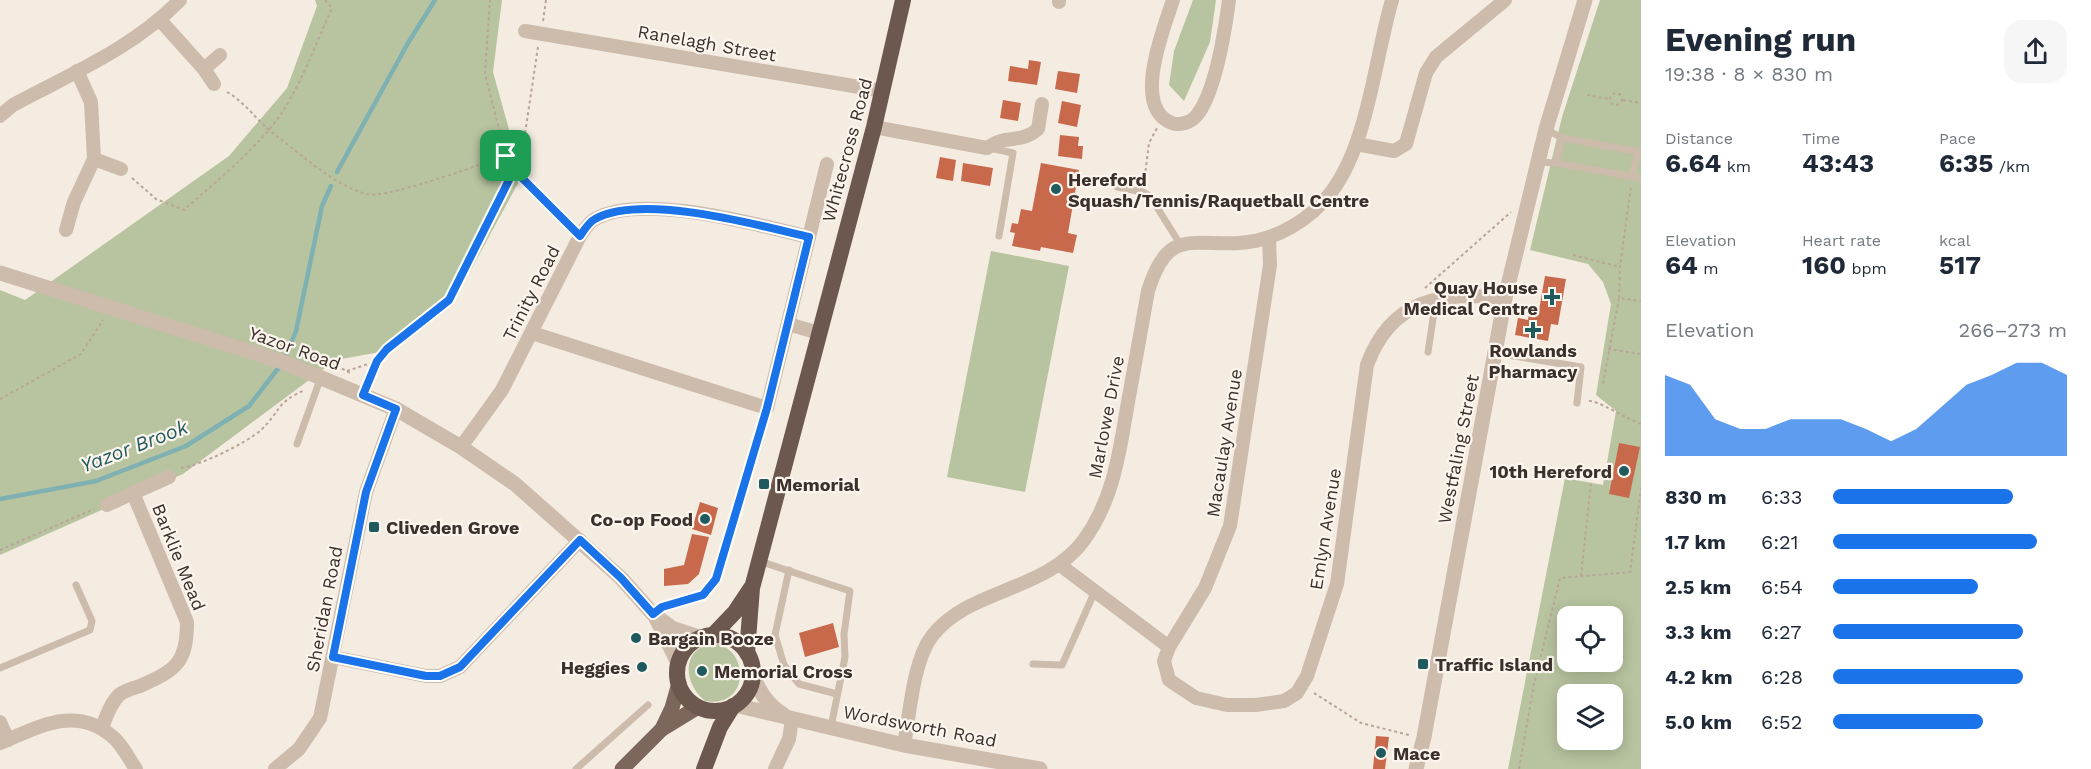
<!DOCTYPE html>
<html lang="en">
<head>
<meta charset="utf-8">
<style>
	body { margin:0; font-family:"Work Sans",sans-serif; background:#f6f6f7; color:#1f2937; height:100vh; display:flex; flex-direction:column; font-size:22px; white-space:nowrap }
	* { box-sizing:border-box; margin:0 }
	p { font-size:20px; color:#747a83 }
	.icon { flex:none; width:33px; height:33px; fill:none; stroke:currentColor; stroke-width:2; stroke-linecap:round; stroke-linejoin:round }
	.map { position:relative; flex:1; overflow:hidden }
	.sheet { display:flex; flex-direction:column; background:#fff; width:450px }
	.sheet>* { flex:none }
	.fabs { position:absolute; left:1557px; top:606px; display:grid; gap:12px }
	.fabs a { display:grid; place-items:center; width:66px; height:66px; border-radius:12px; background:#fff; box-shadow:0 3px 15px #0003; font-size:30px }
	.pin { position:absolute; display:grid; place-items:center; width:51px; height:51px; color:#fff; margin:-26px; border-radius:12px; box-shadow:0 3px 9px #0006 }
	.round { display:grid; place-items:center; flex:none; width:63px; height:63px; border-radius:18px; background:#f6f6f7 }
	.head { display:flex; align-items:center; justify-content:space-between; height:102px; padding:0 24px }
	h1 { font-size:33px; font-weight:700; line-height:45px }
	.metrics { display:grid; grid-template-columns:repeat(3,1fr); gap:9px; height:102px; padding:6px 24px }
	.metrics div { display:grid; align-content:center }
	.metrics b { font-size:26px; font-weight:700 }
	.metrics small { font-size:16px; font-weight:400 }
	.metrics p { font-size:16px }
	.chart { height:168px; padding:12px 24px }
	.chart p { display:flex; justify-content:space-between }
	.chart svg { width:100%; height:108px; margin-top:6px; fill:#1a73e8; opacity:.7 }
	ul { padding:0 24px; list-style:none; font-size:20px }
	li { display:grid; grid-template-columns:96px 72px 1fr; align-items:center; height:45px }
	li i { height:15px; border-radius:8px; background:#1a73e8 }
	main { display:flex; flex:1; min-height:0 }
	.map>svg:first-child { display:block }
</style>
</head>
<body>
<main>
<div class="map">
<svg width="1641" height="769" viewBox="0 0 1641 769">
	<rect width="100%" height="100%" fill="#f4ebe1"/>
	<g fill="#b8c4a0" fill-rule="evenodd">
		<polygon points="315,0 502,0 493,72 522,176 455,299 391,350 336,360 183,474 0,555 0,290 25,300 229,156 287,88 317,6"/>
		<polygon points="1193,0 1216,0 1210,42 1184,101 1169,85 1174,51"/>
		<path d="M1600 0H1641V769H1508L1565 478 1603 485 1616 411 1596 395 1611 304 1603 282 1588 264 1530 250 1562 117ZM1568 616H1612V662H1568ZM1568 694H1612V740H1568Z"/>
		<polygon points="991,251 1069,266 1025,492 947,477"/>
		<path d="M712 643C750 646 751 709 705 701 684 684 680 650 712 643Z"/>
	</g>
	<g fill="none" stroke-linecap="round" stroke-linejoin="round">
		<g stroke="#7fb0b2" stroke-width="4.5">
			<polyline points="337,172 408,43 435,0"/>
			<polyline points="0,499 96,481 186,446 249,406 283,362 296,331 322,206 331,186"/>
		</g>
	</g>
	<g fill="#c8694b">
		<polygon points="1029,60 1041,62 1037,85 1008,81 1010,66 1028,69"/>
		<polygon points="1058,71 1080,74 1077,93 1055,89"/>
		<polygon points="1003,100 1021,103 1018,121 1000,118"/>
		<polygon points="1062,101 1081,105 1077,127 1058,123"/>
		<polygon points="1060,135 1079,137 1078,146 1083,146 1082,159 1058,156"/>
		<polygon points="940,157 956,160 953,181 936,178"/>
		<polygon points="963,163 993,168 990,186 961,181"/>
		<polygon points="1041,163 1079,170 1068,233 1077,235 1073,253 1041,247 1040,251 1012,246 1015,233 1010,232 1012,223 1018,224 1021,209 1032,211"/>
		<polygon points="1545,276 1566,279 1558,325 1551,324 1548,341 1515,335 1518,318 1528,320 1529,314 1538,316"/>
		<polygon points="1619,443 1640,447 1629,498 1609,494"/>
		<polygon points="700,502 718,508 711,535 692,529"/>
		<polygon points="692,534 709,537 699,574 688,584 664,586 664,569 684,565"/>
		<polygon points="833,623 839,647 805,657 799,633"/>
		<polygon points="1376,736 1389,737 1385,769 1373,769"/>
	</g>
	<g fill="none" stroke-linecap="round" stroke-linejoin="round">
		<g stroke="#b9a596" stroke-width="2" stroke-dasharray="3 3" stroke-linecap="butt">
			<polyline points="543,21 546,0"/>
			<polyline points="538,47 523,147 522,178 571,227"/>
			<path d="M227 92C245 102 257 121 274 134 302 155 332 184 366 194 386 200 502 158 523 147"/>
			<circle cx="1616" cy="99" r="6"/>
			<polyline points="1587,95 1609,99"/>
			<polyline points="1623,100 1641,103"/>
			<path d="M132 178 156 199 184 210C212 185 243 160 268 131 298 96 313 49 332 8L325 0"/>
			<polyline points="1144,183 1149,143 1157,128"/>
			<polyline points="1573,255 1620,267"/>
			<polyline points="1425,288 1511,212"/>
			<polyline points="1619,298 1620,267 1631,186"/>
			<polyline points="258,337 319,356 350,373"/>
			<polyline points="1608,349 1641,354"/>
			<polyline points="347,371 377,361"/>
			<polyline points="369,381 377,361 387,349 449,300 511,176 485,74 490,0"/>
			<polyline points="1603,384 1619,298 1641,301"/>
			<polyline points="0,399 81,354 103,320"/>
			<path d="M1589 401C1597 400 1629 420 1641 424"/>
			<path d="M181 468C201 465 245 444 261 430 281 411 275 403 305 390"/>
			<polyline points="0,550 94,509"/>
			<polyline points="1581,576 1591,483"/>
			<polyline points="1314,693 1361,723 1409,735"/>
			<polyline points="1519,769 1534,684 1560,578 1630,572 1641,489"/>
		</g>
		<g stroke="#cdbbac" stroke-width="7">
			<polyline points="1546,129 1562,138 1641,152"/>
			<polyline points="990,148 1013,153 999,236"/>
			<polyline points="1538,162 1556,163 1641,178"/>
			<polyline points="1556,163 1562,138"/>
			<polyline points="1632,177 1638,151"/>
			<polyline points="1117,187 1143,192 1150,196 1180,244"/>
			<polyline points="1428,352 1436,299"/>
			<polyline points="1496,353 1581,367 1577,403"/>
			<polyline points="297,444 321,377"/>
			<polyline points="759,561 850,591 844,634 845,657 831,727"/>
			<polyline points="789,570 775,635 784,665 799,684 837,694"/>
			<polyline points="653,614 662,607 703,595 716,579 767,408"/>
			<polyline points="1033,664 1062,665 1095,591"/>
			<polyline points="0,668 90,630 92,621 76,585"/>
			<polyline points="576,769 648,705"/>
		</g>
		<g stroke="#cdbbac" stroke-width="14">
			<path d="M1173 0C1164 28 1131 108 1172 123 1180 126 1192 122 1197 115 1216 91 1225 30 1229 0"/>
			<polyline points="1059,2 1059,0"/>
			<polyline points="160,20 204,69 214,84"/>
			<polyline points="525,31 883,91"/>
			<polyline points="204,69 220,55"/>
			<path d="M0 116 13 105C72 73 132 49 180 0"/>
			<path d="M874 127 987 148C1008 133 1019 145 1038 129L1042 104"/>
			<polyline points="1356,144 1394,151 1406,144 1426,73 1436,57 1505,0"/>
			<polyline points="94,159 121,169"/>
			<polyline points="66,230 74,202 94,159 91,102 77,71"/>
			<polyline points="788,324 819,333"/>
			<polyline points="532,333 767,408 827,164"/>
			<path d="M461 447 502 390 580 236C584 230 589 222 595 219 642 192 758 225 809 237"/>
			<polyline points="133,493 169,477"/>
			<polyline points="1060,565 1169,647 1205,588 1230,526 1270,265 1269,238"/>
			<path d="M1169 647 1164 661 1169 680 1196 698 1227 705H1256L1284 701 1297 693 1307 676 1337 584 1367 365C1391 299 1442 291 1505 298"/>
			<polyline points="333,657 426,676 440,676 460,667 580,540"/>
			<polyline points="0,722 8,740"/>
			<path d="M102 728C106 717 110 704 119 695 124 691 133 688 140 686 176 670 187 663 187 622L133 493 107 505"/>
			<path d="M0 743C39 727 77 704 114 738 123 746 129 759 136 769"/>
			<path d="M904 745C910 713 913 661 932 636 969 588 1046 592 1084 540 1113 500 1119 455 1127 408 1134 369 1141 330 1148 291 1167 230 1188 245 1239 243 1275 241 1311 220 1332 191 1368 143 1375 58 1392 0"/>
			<polyline points="275,769 299,749 320,718 366,492 396,409"/>
			<polyline points="775,769 789,739 792,719"/>
		</g>
		<g stroke="#cdbbac" stroke-width="15">
			<polyline points="0,273 283,362 396,409 461,447 515,484 621,578 653,614 672,628 702,638"/>
			<polyline points="655,616 678,663"/>
			<path d="M753 677C761 694 768 705 784 715"/>
			<polyline points="735,705 904,745 1040,769"/>
			<polyline points="1416,769 1424,737 1505,298 1546,129 1585,0"/>
		</g>
		<g stroke="#7d675c" stroke-width="15">
			<polyline points="662,729 672,708 679,683"/>
			<polyline points="622,769 662,729 698,707"/>
		</g>
		<g stroke="#6c584f" stroke-width="16">
			<polyline points="713,635 735,612 751,588"/>
			<circle cx="715" cy="673" r="38"/>
			<polyline points="747,653 752,588 874,127 903,0"/>
			<polyline points="704,769 720,727 733,706"/>
		</g>
	</g>
	<g fill="none" stroke-linecap="round" stroke-linejoin="round">
		<defs>
			<path id="route" d="M523 147 522 178 580 236C584 230 589 222 595 219 643 193 758 225 809 237L767 408 716 579 703 595 662 607 653 614 621 578 580 540 460 667 440 676H426L333 657 366 492 396 409 363 395 377 361 387 349 449 300 511 176 506 156Z"/>
		</defs>
		<use href="#route" stroke="#fff" stroke-width="12"/>
		<use href="#route" stroke="#1a73e8" stroke-width="8"/>
	</g>
	<g fill="#1f5a5e" stroke="#fbf5ee" stroke-width="2">
		<circle cx="1056" cy="189" r="6"/>
		<path d="M1549 288h6v6h6v6h-6v6h-6v-6h-6v-6h6z"/>
		<path d="M1530 321h6v6h6v6h-6v6h-6v-6h-6v-6h6z"/>
		<circle cx="1624" cy="471" r="6"/>
		<rect x="758" y="478" width="12" height="12" rx="3"/>
		<circle cx="705" cy="519" r="6"/>
		<rect x="368" y="521" width="12" height="12" rx="3"/>
		<circle cx="636" cy="638" r="6"/>
		<rect x="1417" y="658" width="12" height="12" rx="3"/>
		<circle cx="642" cy="667" r="6"/>
		<circle cx="702" cy="671" r="6"/>
		<circle cx="1381" cy="753" r="6"/>
	</g>
	<g text-anchor="middle" dominant-baseline="central" stroke-width="4.5" stroke-linejoin="round" paint-order="stroke">
		<g font-size="18" fill="#3b302b" stroke="#fbf5ee">
			<text transform="translate(707 43) rotate(10)">Ranelagh Street</text>
			<text transform="translate(847 150) rotate(-75)">Whitecross Road</text>
			<text transform="translate(531 293) rotate(-63)">Trinity Road</text>
			<text transform="translate(295 348) rotate(20)">Yazor Road</text>
			<text transform="translate(1106 417) rotate(-79)">Marlowe Drive</text>
			<text transform="translate(1224 443) rotate(-81)">Macaulay Avenue</text>
			<text transform="translate(1458 449) rotate(-79)">Westfaling Street</text>
			<text transform="translate(1325 529) rotate(-81)">Emlyn Avenue</text>
			<text transform="translate(179 557) rotate(68)">Barklie Mead</text>
			<text transform="translate(324 609) rotate(-79)">Sheridan Road</text>
			<text transform="translate(920 726) rotate(11)">Wordsworth Road</text>
		</g>
		<g font-size="18" font-weight="bold" fill="#3b302b" stroke="#fbf5ee" text-anchor="start">
			<text x="1068" y="179">Hereford<tspan x="1068" dy="21">Squash/Tennis/Raquetball Centre</tspan></text>
			<text x="1538" y="287" text-anchor="end">Quay House<tspan x="1538" dy="21">Medical Centre</tspan></text>
			<text x="1533" y="350" text-anchor="middle">Rowlands<tspan x="1533" dy="21">Pharmacy</tspan></text>
			<text x="1612" y="471" text-anchor="end">10th Hereford</text>
			<text x="776" y="484">Memorial</text>
			<text x="693" y="519" text-anchor="end">Co-op Food</text>
			<text x="386" y="527">Cliveden Grove</text>
			<text x="648" y="638">Bargain Booze</text>
			<text x="1435" y="664">Traffic Island</text>
			<text x="630" y="667" text-anchor="end">Heggies</text>
			<text x="714" y="671">Memorial Cross</text>
			<text x="1393" y="753">Mace</text>
		</g>
		<g font-size="20" font-style="italic" fill="#1f5a5e" stroke="#fbf5ee">
			<text transform="translate(134 446) rotate(-21)">Yazor Brook</text>
		</g>
	</g>
</svg>
<div class="fabs">
<a><svg class="icon" aria-label="locate" viewBox="0 0 24 24"><circle cx="12" cy="12" r="6"/><path d="M12 2v4M12 18v4M2 12h4M18 12h4"/></svg></a>
<a><svg class="icon" aria-label="layers" viewBox="0 0 24 24"><path d="M12 4l9 5-9 5-9-5zM3 14l9 5 9-5"/></svg></a>
</div>
<div class="pin" style="left:506px;top:156px;background:#1e9e55"><svg class="icon" aria-label="arrive" viewBox="0 0 24 24"><path d="M6 21V4h12l-3 4 3 4H6"/></svg></div>
</div>
<section class="sheet">
<div class="head"><div><h1>Evening run</h1><p>19:38 · 8 × 830 m</p></div><a class="round"><svg class="icon" aria-label="share" viewBox="0 0 24 24"><path d="M12 15V3M7 8l5-5 5 5M5 13v7h14v-7"/></svg></a></div>
<div class="metrics">
<div><p>Distance</p><b>6.64<small> km</small></b></div>
<div><p>Time</p><b>43:43</b></div>
<div><p>Pace</p><b>6:35<small> /km</small></b></div>
</div>
<div class="metrics">
<div><p>Elevation</p><b>64<small> m</small></b></div>
<div><p>Heart rate</p><b>160<small> bpm</small></b></div>
<div><p>kcal</p><b>517</b></div>
</div>
<div class="chart"><p><span>Elevation</span>266–273 m</p>
<svg viewBox="0 0 160 44" preserveAspectRatio="none"><path d="M0 44V11L10 15L20 29L30 33L40 33L50 29L60 29L70 29L80 33L90 38L100 33L110 24L120 15L130 11L140 6L150 6L160 11V44z"/></svg>
</div>
<ul>
<li><b>830 m</b>6:33<i style="width:77%"></i></li>
<li><b>1.7 km</b>6:21<i style="width:87%"></i></li>
<li><b>2.5 km</b>6:54<i style="width:62%"></i></li>
<li><b>3.3 km</b>6:27<i style="width:81%"></i></li>
<li><b>4.2 km</b>6:28<i style="width:81%"></i></li>
<li><b>5.0 km</b>6:52<i style="width:64%"></i></li>
</ul>
</section>
</main>
</body>
</html>
